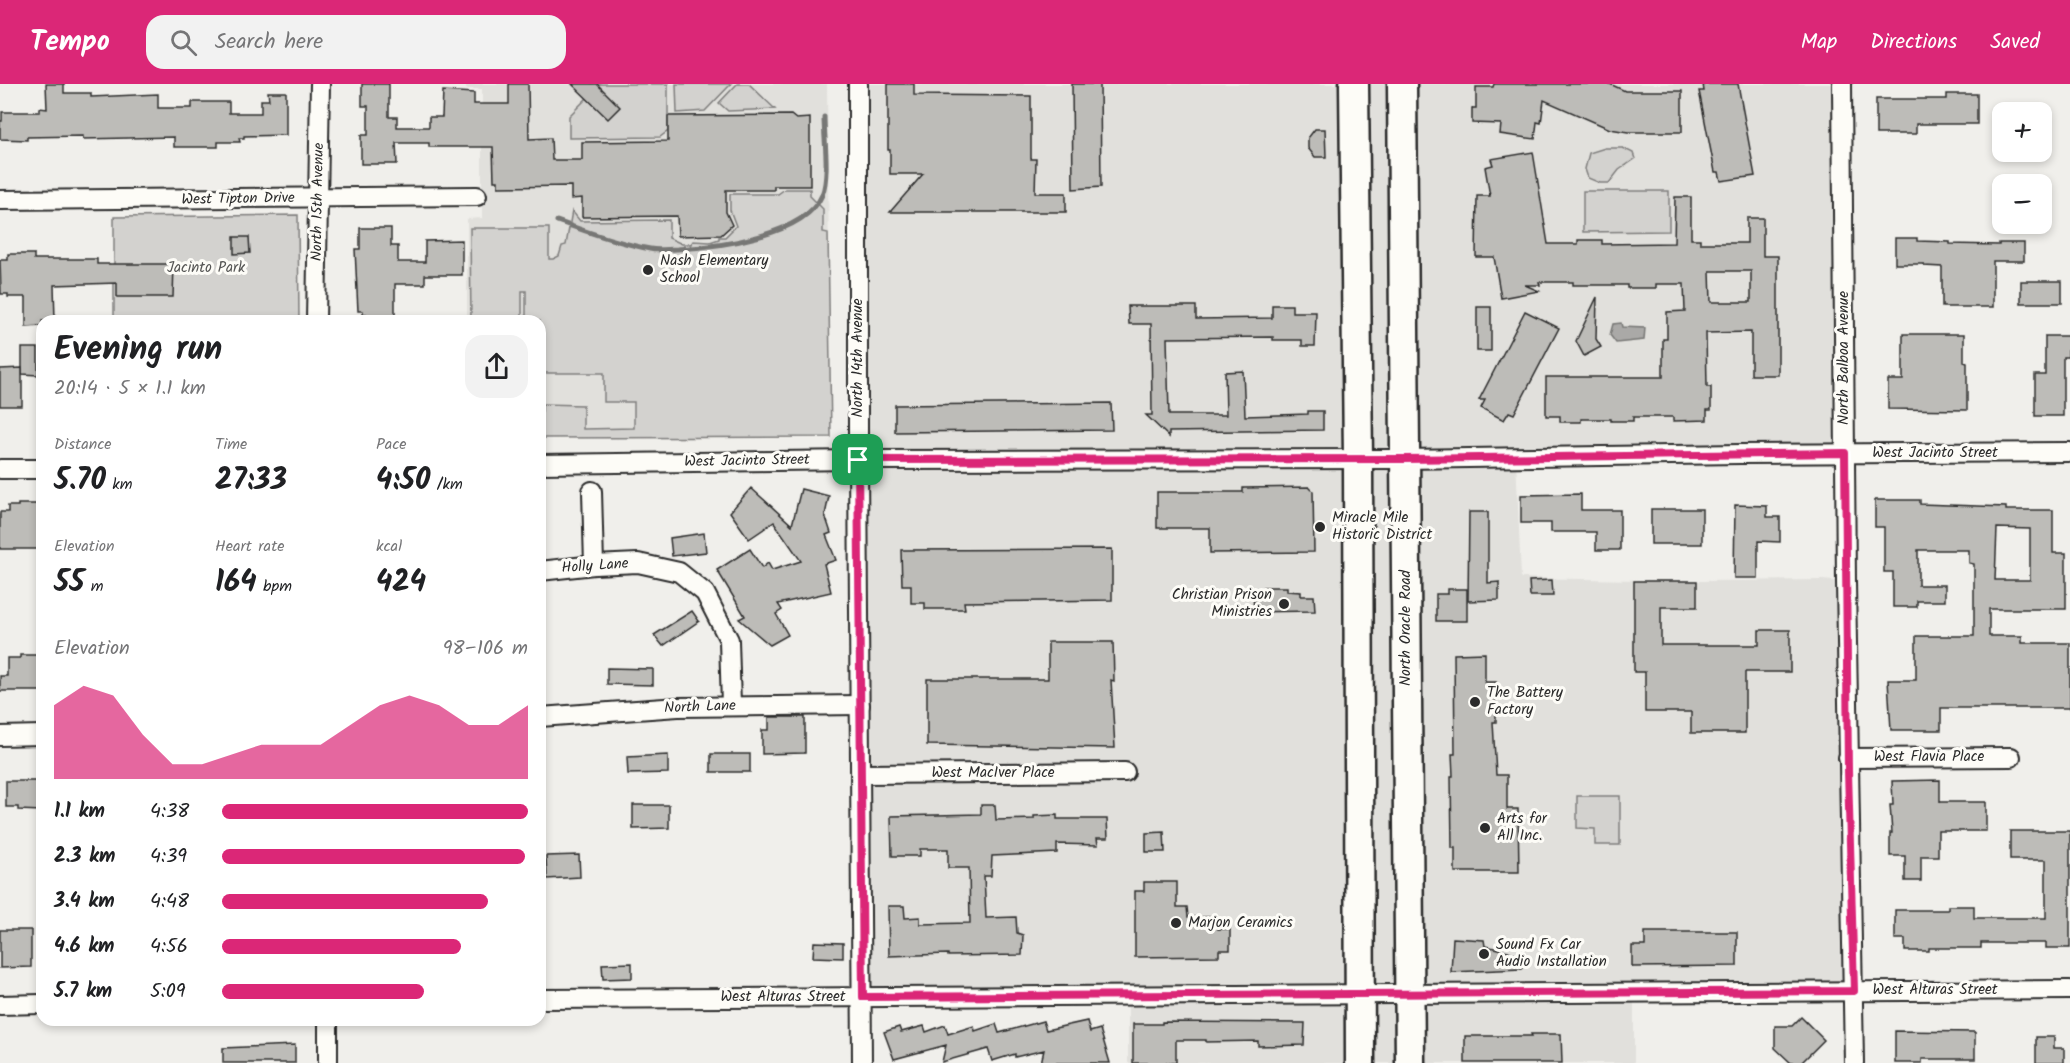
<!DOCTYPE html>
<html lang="en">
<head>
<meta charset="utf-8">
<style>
	body { margin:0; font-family:Kalam,sans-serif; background:#f2f2f2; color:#202124; height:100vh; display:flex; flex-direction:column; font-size:22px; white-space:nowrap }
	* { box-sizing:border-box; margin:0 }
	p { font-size:20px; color:#757577 }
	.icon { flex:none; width:33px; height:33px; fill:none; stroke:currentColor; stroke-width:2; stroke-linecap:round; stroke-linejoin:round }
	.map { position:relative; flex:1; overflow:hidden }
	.details { position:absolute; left:36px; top:231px; width:510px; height:711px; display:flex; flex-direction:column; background:#fff; border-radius:18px; box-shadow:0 3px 9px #0003 }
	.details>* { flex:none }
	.buttons { position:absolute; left:1992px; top:18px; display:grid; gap:12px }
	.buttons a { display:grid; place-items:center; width:60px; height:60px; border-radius:12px; background:#fff; box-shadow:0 3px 9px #0003; font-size:30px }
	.pin { position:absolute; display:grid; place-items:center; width:51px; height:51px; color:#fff; margin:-26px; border-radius:12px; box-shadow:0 3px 9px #0006 }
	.round { display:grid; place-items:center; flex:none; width:63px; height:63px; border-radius:18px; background:#f2f2f2 }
	.head { display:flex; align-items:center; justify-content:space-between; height:102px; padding:0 18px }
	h1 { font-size:33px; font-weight:700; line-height:45px }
	.stats { display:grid; grid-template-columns:repeat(3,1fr); gap:9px; height:102px; padding:6px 18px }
	.stats div { display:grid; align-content:center }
	.stats b { font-size:30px; font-weight:700 }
	.stats small { font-size:16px; font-weight:400 }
	.stats p { font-size:16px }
	.chart { height:168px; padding:12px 18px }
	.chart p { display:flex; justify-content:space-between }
	.chart svg { width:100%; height:108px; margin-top:6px; fill:#db2777; opacity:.7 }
	ul { padding:0 18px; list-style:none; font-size:20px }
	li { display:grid; grid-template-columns:96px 72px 1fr; align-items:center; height:45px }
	li i { height:15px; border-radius:8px; background:#db2777 }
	header { display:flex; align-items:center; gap:36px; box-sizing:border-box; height:84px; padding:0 30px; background:#db2777; color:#fff }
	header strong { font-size:28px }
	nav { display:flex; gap:33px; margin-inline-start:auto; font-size:21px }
	.search { width:420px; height:54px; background:#f2f2f2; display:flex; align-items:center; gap:15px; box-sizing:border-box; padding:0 21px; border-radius:18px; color:#757577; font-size:22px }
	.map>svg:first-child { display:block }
</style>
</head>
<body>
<header>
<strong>Tempo</strong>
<div class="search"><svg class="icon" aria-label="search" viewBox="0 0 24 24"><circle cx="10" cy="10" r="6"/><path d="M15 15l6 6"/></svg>Search here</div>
<nav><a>Map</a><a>Directions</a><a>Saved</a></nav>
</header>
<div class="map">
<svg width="2070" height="979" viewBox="0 0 2070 979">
	<rect width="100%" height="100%" fill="#f0efeb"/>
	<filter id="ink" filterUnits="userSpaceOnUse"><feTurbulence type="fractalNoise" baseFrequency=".0167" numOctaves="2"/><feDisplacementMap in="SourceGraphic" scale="12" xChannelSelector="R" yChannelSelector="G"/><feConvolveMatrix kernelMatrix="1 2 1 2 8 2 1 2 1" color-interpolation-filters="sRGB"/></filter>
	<g filter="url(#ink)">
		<g fill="#e1e0dc">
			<polygon points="466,0 827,0 831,353 540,354 540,237 467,237 467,135 482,134 482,5 466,5"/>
			<polygon points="859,0 1842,0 1845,369 1516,373 1521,494 1701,497 1822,496 1846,498 1854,907 1634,909 1634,979 1128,979 1128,911 863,913"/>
		</g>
		<g fill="#d3d2cf" stroke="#7f7e7d" stroke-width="1.5">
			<polygon points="597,0 668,0 668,47 660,53 569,54 569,32 587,14"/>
			<polygon points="676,0 731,0 705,27 677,29"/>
			<polygon points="737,0 749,0 775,25 728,27 719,19"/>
			<polygon points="1605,64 1623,64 1633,69 1635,75 1619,86 1609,99 1600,99 1588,94 1585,85 1589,69"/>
			<polygon points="785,105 810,105 810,112 823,125 823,148 828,149 831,353 540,354 540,328 542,327 542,320 583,321 583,345 634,344 634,318 604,318 604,289 540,289 540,237 526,237 526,207 522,207 522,237 471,237 470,144 549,144 549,175 553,175 559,172 562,162 566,161 572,127 580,137 669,136 669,154 682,160 691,160 693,157 710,158 719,155 719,153 725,153 736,142 730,126 730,110 778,110"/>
			<polygon points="1583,107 1669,107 1669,147 1583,148"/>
			<polygon points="298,131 299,237 114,237 114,133"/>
			<polygon points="1577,712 1620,712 1620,761 1595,761 1595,745 1577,744"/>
		</g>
		<polygon fill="#aaa9a7" stroke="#777775" stroke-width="1.5" points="1621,239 1622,243 1645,244 1644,256 1616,259 1610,251 1613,240"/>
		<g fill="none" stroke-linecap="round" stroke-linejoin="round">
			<path stroke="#777775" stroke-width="5" d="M557 137C587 148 618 159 650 165 658 167 668 165 677 165 717 163 805 152 822 111 830 91 824 54 824 33"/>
		</g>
		<g fill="#bdbcb8" stroke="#2b2b2b" stroke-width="1.5" fill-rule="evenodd">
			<polygon points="46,0 64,0 64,9 91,9 91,13 158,10 158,24 192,24 192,18 229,18 229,29 261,29 261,16 269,16 268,8 286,8 286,51 244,52 244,54 239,54 240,58 218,58 218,63 174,63 174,53 83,55 83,52 27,53 27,56 0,55 0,37 2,37 2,28 40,28 40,24 47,25"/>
			<polygon points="362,0 389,0 389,33 397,33 397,43 429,43 429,33 442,33 443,7 474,9 474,20 509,20 509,0 528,0 529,55 551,54 552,76 582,76 582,58 668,57 668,32 791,31 796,35 810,34 810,102 774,102 774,106 726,106 726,128 732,141 721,151 678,152 677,132 582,133 582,114 571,115 571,102 498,103 498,97 494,97 493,63 429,63 429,59 396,59 397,80 361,80 361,51 368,51 368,22 362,22"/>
			<polygon points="572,0 597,0 620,23 608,35"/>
			<polygon points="888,0 914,0 914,11 1031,12 1031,75 1036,75 1035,109 1066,109 1066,128 890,128 923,90 890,90 890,66 888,66"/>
			<polygon points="1072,0 1100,0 1101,103 1073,105"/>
			<polygon points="1494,0 1610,0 1625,7 1682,7 1682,48 1628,48 1610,45 1544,16 1541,39 1537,38 1535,55 1500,50 1501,40 1472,39 1472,24 1476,24 1476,3 1493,3"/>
			<polygon points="1703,0 1738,0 1755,92 1721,97 1719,88 1715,88 1699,7 1704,7"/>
			<polygon points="1947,10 1977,10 1977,40 1916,40 1916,50 1876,50 1876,15 1947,15"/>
			<polygon points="1315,45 1325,45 1326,73 1315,73 1308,64 1308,54"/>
			<path d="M1533 68 1548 160H1578V156H1602V160L1674 159 1675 113H1691V155H1700V159H1747V134H1763V172H1778V291H1751V248L1706 249 1707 303H1711V326H1707V336L1673 337V333H1633V337H1611V335H1581V338H1560V332H1546V293H1663V255H1667V228L1685 227 1684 200H1656V204H1627V201H1573V198H1539L1540 201H1525L1539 207 1501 214 1494 173H1476L1477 112H1490L1485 83 1493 81 1491 75ZM1710 187H1751V218H1711Z"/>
			<polygon points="360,144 391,144 391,162 398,162 398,178 425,178 425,157 462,156 462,191 425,191 425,200 395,200 395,237 366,237 366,230 363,230 363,227 358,227 355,165 360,165"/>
			<polygon points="234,153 249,153 250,169 234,170"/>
			<polygon points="1895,154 1917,154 1917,157 1950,158 1950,160 1999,161 1999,159 2024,159 2024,177 1993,177 1993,223 1942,223 1942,183 1924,182 1924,180 1895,180"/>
			<polygon points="8,170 34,170 34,175 97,175 97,180 174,180 173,213 117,213 117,199 54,201 55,237 42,237 42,242 26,243 26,213 8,213 8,210 1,210 0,176 8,176"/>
			<rect x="2021" y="197" width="41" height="22"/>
			<polygon points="1597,213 1596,255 1601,263 1584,272 1576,257"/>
			<polygon points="1272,221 1292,221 1292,228 1316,228 1315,262 1302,262 1302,256 1273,256 1273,253 1167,254 1169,331 1226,331 1225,288 1243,287 1245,332 1308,330 1308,327 1323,327 1323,346 1169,348 1169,353 1146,331 1152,331 1151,240 1129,240 1128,222 1196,222 1196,235 1272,234"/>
			<rect x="1477" y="223" width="14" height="44"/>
			<polygon points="1525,227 1559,244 1514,330 1509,328 1504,336 1481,324 1485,316 1479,316"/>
			<polygon points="1903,250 1964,250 1964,278 1967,279 1967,326 1888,325 1888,296 1903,296"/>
			<polygon points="2045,252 2068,252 2068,273 2063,273 2063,332 2035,332 2035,291 2045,291"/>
			<polygon points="22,264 38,264 38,291 22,290"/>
			<polygon points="22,284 22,322 0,322 0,285"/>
			<polygon points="1111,319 1112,346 895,348 895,321"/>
			<polygon points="1309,403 1313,407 1314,468 1210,469 1210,444 1157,444 1157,408 1243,408 1243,404"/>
			<polygon points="751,404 792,441 801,405 829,412 825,431 831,449 826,451 836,476 824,480 831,508 778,520 782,526 776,530 788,551 770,561 739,535 745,532 717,486 750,465 762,484 768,479 772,486 801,477 774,438 749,455 730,428"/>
			<polygon points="1581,410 1581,426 1620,426 1620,466 1596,466 1596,448 1551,448 1551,439 1521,439 1521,411"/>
			<path d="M1875 416H1920V420L2006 423V426H2053V469H2066V525H1989V552H2022V559H2070V624H1941V646H1891L1888 596H1916V552H1974V480L1969 479V466H1918V501H1945V517H1917V523H1893V488H1884V443H1875ZM1997 444 2030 445V496H1995Z"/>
			<polygon points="18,420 42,420 42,465 0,465 0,428 8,428 8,422 18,422"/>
			<polygon points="1735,421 1767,422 1767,433 1780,433 1780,458 1758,457 1758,494 1734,494"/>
			<rect x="1651" y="425" width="51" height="35"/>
			<polygon points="1469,428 1488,428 1488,499 1499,498 1499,516 1468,517"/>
			<polygon points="704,449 706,468 672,472 670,454"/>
			<polygon points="1112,465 1112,516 964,518 965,525 925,525 925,519 911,519 911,501 902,501 901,466"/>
			<polygon points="1552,496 1553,512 1530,512 1529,497"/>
			<polygon points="1634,497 1697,497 1697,523 1661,523 1661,561 1759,561 1759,546 1790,546 1790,588 1745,588 1745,649 1691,649 1691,628 1645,628 1645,588 1634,588"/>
			<polygon points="1263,503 1287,503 1287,507 1301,508 1301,512 1314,512 1315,527 1253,528 1254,508 1263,508"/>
			<polygon points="1448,505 1467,505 1467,537 1436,537 1436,510 1448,510"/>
			<polygon points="692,527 699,537 663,562 654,551"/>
			<polygon points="1048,558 1113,558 1114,597 1111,596 1115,664 927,661 927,595 1048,595"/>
			<polygon points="1485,569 1485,598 1496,598 1496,638 1493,638 1496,691 1507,691 1507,725 1518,725 1519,788 1455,788 1455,764 1452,764 1451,692 1453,692 1452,670 1455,670 1454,570"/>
			<polygon points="20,571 42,571 42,607 0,607 0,592 7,592 7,574 20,574"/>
			<polygon points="607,584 653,585 653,601 607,600"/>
			<polygon points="769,633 805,633 805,669 762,670 762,646 769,646"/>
			<rect x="711" y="670" width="39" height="18"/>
			<polygon points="668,671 668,689 628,690 627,673"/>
			<polygon points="1940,696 1940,718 1986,718 1986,747 1938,747 1938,772 1921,772 1921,797 1905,797 1905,772 1890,772 1890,749 1892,749 1890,721 1893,721 1892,697"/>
			<polygon points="6,697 42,697 42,727 18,726 18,723 6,723"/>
			<polygon points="633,721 669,721 669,744 633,745"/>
			<polygon points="981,721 995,721 996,736 1034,735 1034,732 1057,731 1057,735 1107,735 1108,754 1097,754 1098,761 1057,760 1057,769 992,772 991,792 984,792 986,834 1016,833 1017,849 1023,851 1022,871 948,872 948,870 889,872 888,822 904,822 905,834 920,833 920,840 970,839 969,784 948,784 948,765 920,765 920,772 892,772 891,732 981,730"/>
			<polygon points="2010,747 2070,747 2070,864 2046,864 2046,859 1981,859 1981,864 1929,864 1929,867 1905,867 1905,855 1895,855 1895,826 1948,826 1948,822 1974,822 1974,834 2046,834 2046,776 2010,776"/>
			<polygon points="1164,748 1165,768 1146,768 1146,749"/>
			<polygon points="579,771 580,793 547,795 546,772"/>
			<polygon points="1144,798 1177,798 1177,823 1187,823 1188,833 1218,833 1218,845 1230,845 1230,866 1219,866 1219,872 1135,873 1135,807 1144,807"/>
			<polygon points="0,846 31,846 31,883 0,884"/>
			<polygon points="1645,848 1737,848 1737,882 1632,883 1632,862 1645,862"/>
			<polygon points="1453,854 1484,856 1485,862 1508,867 1523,874 1522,885 1451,888"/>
			<polygon points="814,858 843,859 843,874 813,873"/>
			<polygon points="632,879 632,894 603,895 602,880"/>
			<polygon points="1801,933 1824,956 1801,979 1791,979 1775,964 1775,942 1792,942"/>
			<polygon points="1043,937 1046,946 1087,937 1090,948 1100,945 1110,979 1041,979 1044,966 1015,973 1015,970 992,977 988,965 942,978 946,961 894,975 884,948 899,943 901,948 924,942 926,948 945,941 948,950 974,942 975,947 996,940 999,949"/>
			<polygon points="1162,938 1305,939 1304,961 1258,962 1258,957 1206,958 1206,956 1176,956 1176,979 1133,979 1133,940 1162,940"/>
			<polygon points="1895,947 1975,948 1975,975 1922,975 1922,979 1895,979"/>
			<polygon points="1531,950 1561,950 1562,979 1465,979 1465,952 1532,952"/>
			<polygon points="2036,953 2054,953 2054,964 2064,964 2064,979 2036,979"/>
			<polygon points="295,961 295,979 223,979 223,964"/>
		</g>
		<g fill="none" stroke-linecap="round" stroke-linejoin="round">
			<defs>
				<g id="minor">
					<polyline points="858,0 858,376 862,979"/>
					<polyline points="1842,0 1846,498 1854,979"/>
					<polyline points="0,116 477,112"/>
					<polyline points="316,237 320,0"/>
					<polyline points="540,380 858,376 1405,375 1740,370 2070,368"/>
					<polyline points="0,385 42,385"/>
					<polyline points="592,407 594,481"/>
					<polyline points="540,487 594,481 638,479 679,488 705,509 729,556 731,621"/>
					<polyline points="540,633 678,623 860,621"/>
					<polyline points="0,652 42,651"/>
					<polyline points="1848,674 2011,673"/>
					<polyline points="861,690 1125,688"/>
					<polyline points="540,915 2070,906"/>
					<polyline points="0,921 42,920"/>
					<polyline points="328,979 328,936"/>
				</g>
				<g id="primary">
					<polyline points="1354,0 1358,375 1360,979"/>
					<polyline points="1402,0 1410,979"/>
				</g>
			</defs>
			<use href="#minor" stroke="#2b2b2b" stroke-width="22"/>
			<use href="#primary" stroke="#2b2b2b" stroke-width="33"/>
			<use href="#minor" stroke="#fdfcf7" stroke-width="18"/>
			<use href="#primary" stroke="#fdfcf7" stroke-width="28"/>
		</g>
	</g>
	<g fill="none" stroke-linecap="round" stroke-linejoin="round" filter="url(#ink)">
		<defs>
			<polygon id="route" points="1845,369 1848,686 1854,907 863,913 858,376 1405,375"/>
		</defs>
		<use href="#route" stroke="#fff" stroke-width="12"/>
		<use href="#route" stroke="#db2777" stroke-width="8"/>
	</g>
	<g fill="#2b2b2b" stroke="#fdfcf7" stroke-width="2">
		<circle cx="648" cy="186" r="6"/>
		<circle cx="1320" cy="443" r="6"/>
		<circle cx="1284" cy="520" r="6"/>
		<circle cx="1475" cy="618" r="6"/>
		<circle cx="1485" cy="744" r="6"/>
		<circle cx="1176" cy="839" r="6"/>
		<circle cx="1484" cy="870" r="6"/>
	</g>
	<g text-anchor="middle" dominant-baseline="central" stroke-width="6" stroke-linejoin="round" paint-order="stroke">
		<g font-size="15" fill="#2b2b2b" stroke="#fdfcf7">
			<text transform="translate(238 115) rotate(-1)">West Tipton Drive</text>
			<text transform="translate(318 118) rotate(-89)">North 15th Avenue</text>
			<text transform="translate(858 274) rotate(-90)">North 14th Avenue</text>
			<text transform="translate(1844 274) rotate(-90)">North Balboa Avenue</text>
			<text x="1935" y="369">West Jacinto Street</text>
			<text transform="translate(747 377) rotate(-1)">West Jacinto Street</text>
			<text transform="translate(595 482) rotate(-4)">Holly Lane</text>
			<text transform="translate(1406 544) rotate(-90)">North Oracle Road</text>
			<text transform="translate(700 623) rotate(-2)">North Lane</text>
			<text x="1929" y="673">West Flavia Place</text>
			<text x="993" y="689">West MacIver Place</text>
			<text x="1935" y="906">West Alturas Street</text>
			<text x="783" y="913">West Alturas Street</text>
		</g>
		<g font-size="15" fill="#2b2b2b" stroke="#fdfcf7" text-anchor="start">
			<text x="660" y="177">Nash Elementary<tspan x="660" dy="17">School</tspan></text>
			<text x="1332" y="434">Miracle Mile<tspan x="1332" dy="17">Historic District</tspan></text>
			<text x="1272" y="511" text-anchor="end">Christian Prison<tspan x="1272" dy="17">Ministries</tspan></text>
			<text x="1487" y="609">The Battery<tspan x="1487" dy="17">Factory</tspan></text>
			<text x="1497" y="735">Arts for<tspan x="1497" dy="17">All Inc.</tspan></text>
			<text x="1188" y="839">Marjon Ceramics</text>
			<text x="1496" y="861">Sound Fx Car<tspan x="1496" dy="17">Audio Installation</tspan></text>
		</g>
		<g font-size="15" fill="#555554" stroke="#fdfcf7">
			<text x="206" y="184">Jacinto Park</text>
		</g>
	</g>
</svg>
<div class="buttons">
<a>+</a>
<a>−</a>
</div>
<div class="pin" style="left:858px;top:376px;background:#1e9e55"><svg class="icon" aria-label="arrive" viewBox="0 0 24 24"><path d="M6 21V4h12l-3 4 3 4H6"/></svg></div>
<section class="details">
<div class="head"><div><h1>Evening run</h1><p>20:14 · 5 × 1.1 km</p></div><a class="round"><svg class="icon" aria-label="share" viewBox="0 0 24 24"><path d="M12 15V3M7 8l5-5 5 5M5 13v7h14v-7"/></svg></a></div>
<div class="stats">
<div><p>Distance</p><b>5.70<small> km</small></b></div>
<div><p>Time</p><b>27:33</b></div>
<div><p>Pace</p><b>4:50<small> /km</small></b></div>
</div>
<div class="stats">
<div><p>Elevation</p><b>55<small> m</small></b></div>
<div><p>Heart rate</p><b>164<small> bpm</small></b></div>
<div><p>kcal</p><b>424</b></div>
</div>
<div class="chart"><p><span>Elevation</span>98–106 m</p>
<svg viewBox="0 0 160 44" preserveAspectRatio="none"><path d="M0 44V14L10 6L20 10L30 26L40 38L50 38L60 34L70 30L80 30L90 30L100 22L110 14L120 10L130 14L140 22L150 22L160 14V44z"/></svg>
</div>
<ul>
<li><b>1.1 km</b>4:38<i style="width:100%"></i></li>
<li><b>2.3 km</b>4:39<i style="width:99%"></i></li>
<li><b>3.4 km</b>4:48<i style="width:87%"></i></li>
<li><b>4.6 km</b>4:56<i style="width:78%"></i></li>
<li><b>5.7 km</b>5:09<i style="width:66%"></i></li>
</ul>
</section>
</div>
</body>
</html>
